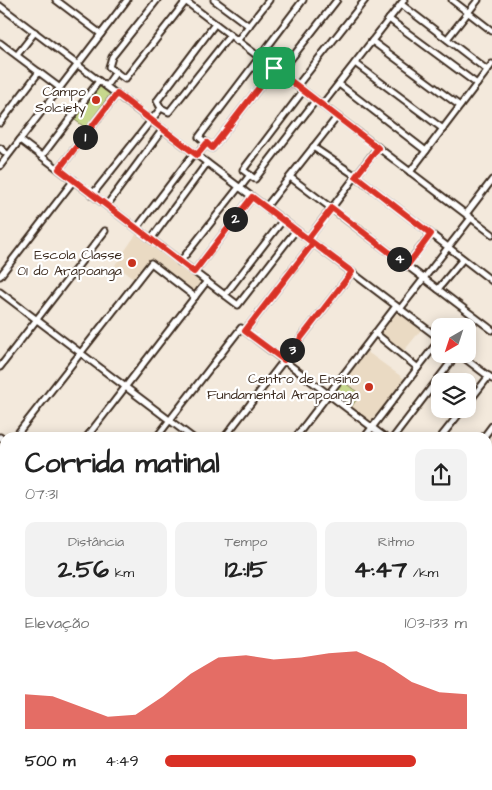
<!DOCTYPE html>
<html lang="pt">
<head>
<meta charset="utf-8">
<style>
	body { margin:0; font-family:"Architects Daughter",sans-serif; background:#f2f2f2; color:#222; height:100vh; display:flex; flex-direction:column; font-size:19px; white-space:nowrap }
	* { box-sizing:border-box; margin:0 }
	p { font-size:16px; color:#767676 }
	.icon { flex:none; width:28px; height:28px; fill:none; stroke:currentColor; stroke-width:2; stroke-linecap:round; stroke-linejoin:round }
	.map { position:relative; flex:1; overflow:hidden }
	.drawer { position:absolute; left:0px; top:432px; width:492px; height:358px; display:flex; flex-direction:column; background:#fff; border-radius:15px 15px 0 0; box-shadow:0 2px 12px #0003 }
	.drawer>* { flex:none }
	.needle { width:32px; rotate:219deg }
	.tools { position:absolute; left:431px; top:318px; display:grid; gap:10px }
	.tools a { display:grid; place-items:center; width:45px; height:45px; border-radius:10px; background:#fff; box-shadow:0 2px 12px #0003; font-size:25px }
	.pin { position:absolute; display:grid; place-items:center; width:42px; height:42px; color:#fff; margin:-21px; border-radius:10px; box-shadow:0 2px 8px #0006 }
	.km { position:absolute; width:25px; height:25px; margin:-12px; border-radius:50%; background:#222; color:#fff; font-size:14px; line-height:25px; text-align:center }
	.round { display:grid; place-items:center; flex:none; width:52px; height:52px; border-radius:10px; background:#f2f2f2 }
	.overview { display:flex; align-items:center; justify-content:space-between; height:85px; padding:0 25px }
	h1 { font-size:28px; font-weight:800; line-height:38px }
	.metrics { display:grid; grid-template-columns:repeat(3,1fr); gap:8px; height:85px; padding:5px 25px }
	.metrics div { display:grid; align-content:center; border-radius:10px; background:#f2f2f2; text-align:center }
	.metrics b { font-size:25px; font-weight:800 }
	.metrics small { font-size:14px; font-weight:400 }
	.metrics p { font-size:14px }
	.chart { height:140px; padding:10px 25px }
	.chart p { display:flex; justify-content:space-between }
	.chart svg { width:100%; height:90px; margin-top:5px; fill:#d93025; opacity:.7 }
	ul { padding:0 25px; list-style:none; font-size:16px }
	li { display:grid; grid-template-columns:80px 60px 1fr; align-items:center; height:38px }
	li i { height:12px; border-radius:6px; background:#d93025 }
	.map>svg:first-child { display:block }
</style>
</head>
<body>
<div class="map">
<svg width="492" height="790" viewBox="0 0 492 790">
	<rect width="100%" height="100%" fill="#f3e9dc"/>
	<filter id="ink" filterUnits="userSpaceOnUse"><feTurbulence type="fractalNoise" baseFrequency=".02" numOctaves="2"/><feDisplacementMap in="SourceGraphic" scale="10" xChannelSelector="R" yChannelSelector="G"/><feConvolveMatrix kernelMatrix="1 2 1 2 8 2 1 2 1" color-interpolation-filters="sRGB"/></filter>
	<g filter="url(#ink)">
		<g fill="#eadac3">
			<polygon points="137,233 203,281 193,294 149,261 135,279 115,265"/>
			<polygon points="395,309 421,330 403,352 378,332"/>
			<polygon points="366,351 406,380 373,424 333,394"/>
		</g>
		<g fill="#c7d88d" stroke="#818156">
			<polygon points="99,85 110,94 86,128 72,118"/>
			<polygon points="341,380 360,394 352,406 333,391"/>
		</g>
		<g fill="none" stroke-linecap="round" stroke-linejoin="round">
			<defs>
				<g id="minor">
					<polyline points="56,0 101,34"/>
					<polyline points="157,0 112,57 109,67 125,79 186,1"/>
					<polyline points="184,0 492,234"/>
					<polyline points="214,0 249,26"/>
					<polyline points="452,0 492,31"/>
					<polyline points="401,4 487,70"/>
					<polyline points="0,6 440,339"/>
					<polyline points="389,19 477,84"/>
					<polyline points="215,24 157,101 161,108 169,112 230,35"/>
					<polyline points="447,39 478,0"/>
					<polyline points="237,41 269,0"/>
					<polyline points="372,41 460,106"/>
					<polyline points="0,43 60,88"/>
					<polyline points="17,55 35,32"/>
					<polyline points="355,63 443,129"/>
					<polyline points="274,68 212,148 199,137 303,0"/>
					<polyline points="280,73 337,0"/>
					<polyline points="339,84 426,151"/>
					<polyline points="106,86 116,72"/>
					<polyline points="297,86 365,0"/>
					<polyline points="303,91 243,170 255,179 316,100"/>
					<polyline points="322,105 404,0"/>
					<polyline points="0,123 39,72"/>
					<polyline points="20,140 238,305 296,230"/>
					<polyline points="313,147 356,176 492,281"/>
					<polyline points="0,148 8,155"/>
					<polyline points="197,155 207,143"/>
					<polyline points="42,156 99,81"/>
					<polyline points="0,166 127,0"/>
					<polyline points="59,169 117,94"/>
					<polyline points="410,172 492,64"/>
					<polyline points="290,177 492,330"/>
					<polyline points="240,188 250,175"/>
					<polyline points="92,195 161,108"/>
					<polyline points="107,205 163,129"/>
					<polyline points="266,207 337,117"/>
					<polyline points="466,214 492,180"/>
					<polyline points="137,228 194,153"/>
					<polyline points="151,239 207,163"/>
					<polyline points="308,239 378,147"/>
					<polyline points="180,262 239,187"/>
					<polyline points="407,265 431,234"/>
					<polyline points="194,272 252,197"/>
					<polyline points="0,276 74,180"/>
					<polyline points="438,289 463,259"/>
					<polyline points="0,292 193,438"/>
					<polyline points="225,295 283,220"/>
					<polyline points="400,309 471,218"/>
					<polyline points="245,331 313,243"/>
					<polyline points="375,333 418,368"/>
					<polyline points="459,354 492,379"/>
					<polyline points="0,367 105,231"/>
					<polyline points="468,403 489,376"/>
					<polyline points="0,437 5,441"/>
					<polyline points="14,438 151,263 195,297"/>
					<polyline points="86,438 207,281"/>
					<polyline points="156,438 241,328 386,438"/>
					<polyline points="224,438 352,272"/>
					<polyline points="295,438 396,306"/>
					<polyline points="364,438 440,339"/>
					<polyline points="393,438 457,354"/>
					<polyline points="440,438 463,409"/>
					<polyline points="483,438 492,426"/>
					<polyline points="0,468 5,462"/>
					<polyline points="488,497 492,491"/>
					<polyline points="488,514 492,517"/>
					<polyline points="0,548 5,542"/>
					<polyline points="488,555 492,549"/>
					<polyline points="0,600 5,603"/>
					<polyline points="488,651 492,645"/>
					<polyline points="0,654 5,648"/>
					<polyline points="488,688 492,691"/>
					<polyline points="0,701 5,694"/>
					<polyline points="488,741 492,735"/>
					<polyline points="0,748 5,741"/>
					<polyline points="488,777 492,780"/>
					<polyline points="99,785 111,790"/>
					<polyline points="180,785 190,790"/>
					<polyline points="251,785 262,790"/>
					<polyline points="378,785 389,790"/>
					<polyline points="2,790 6,785"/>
					<polyline points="38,790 41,785"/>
					<polyline points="72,790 76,785"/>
					<polyline points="125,790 127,785"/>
					<polyline points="209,790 213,785"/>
					<polyline points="287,790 290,785"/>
					<polyline points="310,790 314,785"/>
					<polyline points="334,790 336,788 341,790"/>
					<polyline points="450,790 453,785"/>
				</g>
			</defs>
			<use href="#minor" stroke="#3b2a1e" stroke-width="9"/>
			<use href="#minor" stroke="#fff" stroke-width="5"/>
		</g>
	</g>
	<g fill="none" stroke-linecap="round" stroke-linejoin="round" filter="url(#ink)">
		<defs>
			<polyline id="route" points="274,68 212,148 207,143 197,155 117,94 59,169 194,272 252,197 313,243 245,331 284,360 352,272 308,239 332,208 407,266 431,234 356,176 378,148 274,68"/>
		</defs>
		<use href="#route" stroke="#fff" stroke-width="10"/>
		<use href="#route" stroke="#d93025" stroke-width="6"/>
	</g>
	<g fill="#c8321e" stroke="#fff" stroke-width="2">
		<circle cx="96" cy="100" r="5"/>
		<circle cx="132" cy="263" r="5"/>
		<circle cx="369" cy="387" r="5"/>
	</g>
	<g text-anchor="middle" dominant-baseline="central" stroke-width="4.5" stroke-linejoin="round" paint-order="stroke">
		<g font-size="14" fill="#3b2a1e" stroke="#fff" text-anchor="end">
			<text x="86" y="92">Campo<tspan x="86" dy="16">Solciety</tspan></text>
			<text x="122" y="255">Escola Classe<tspan x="122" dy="16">01 do Arapoanga</tspan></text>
			<text x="359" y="379">Centro de Ensino<tspan x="359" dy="16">Fundamental Arapoanga</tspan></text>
		</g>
	</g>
</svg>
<div class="tools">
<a><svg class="needle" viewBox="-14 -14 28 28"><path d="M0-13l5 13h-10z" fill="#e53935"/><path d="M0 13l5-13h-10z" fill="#767676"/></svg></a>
<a><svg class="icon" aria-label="layers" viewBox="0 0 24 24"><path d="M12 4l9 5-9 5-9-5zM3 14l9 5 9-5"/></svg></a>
</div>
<div class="pin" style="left:274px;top:68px;background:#1e9e55"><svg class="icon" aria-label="arrive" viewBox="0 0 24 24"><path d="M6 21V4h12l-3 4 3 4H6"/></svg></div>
<b class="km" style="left:85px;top:137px">1</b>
<b class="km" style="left:235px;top:219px">2</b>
<b class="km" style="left:292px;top:350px">3</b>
<b class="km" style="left:399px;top:259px">4</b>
<section class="drawer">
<div class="overview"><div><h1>Corrida matinal</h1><p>07:31</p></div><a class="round"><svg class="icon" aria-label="share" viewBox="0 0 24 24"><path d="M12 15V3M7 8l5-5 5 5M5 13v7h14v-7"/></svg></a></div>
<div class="metrics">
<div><p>Distância</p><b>2.56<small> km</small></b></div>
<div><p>Tempo</p><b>12:15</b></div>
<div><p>Ritmo</p><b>4:47<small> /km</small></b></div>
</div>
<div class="chart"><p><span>Elevação</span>103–133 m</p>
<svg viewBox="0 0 160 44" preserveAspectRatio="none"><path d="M0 44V27L10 28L20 33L30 38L40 37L50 28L60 17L70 9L80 8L90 10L100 9L110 7L120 6L130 12L140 21L150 26L160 27V44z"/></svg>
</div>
<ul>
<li><b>500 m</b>4:49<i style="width:83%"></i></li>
</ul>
</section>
</div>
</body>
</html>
